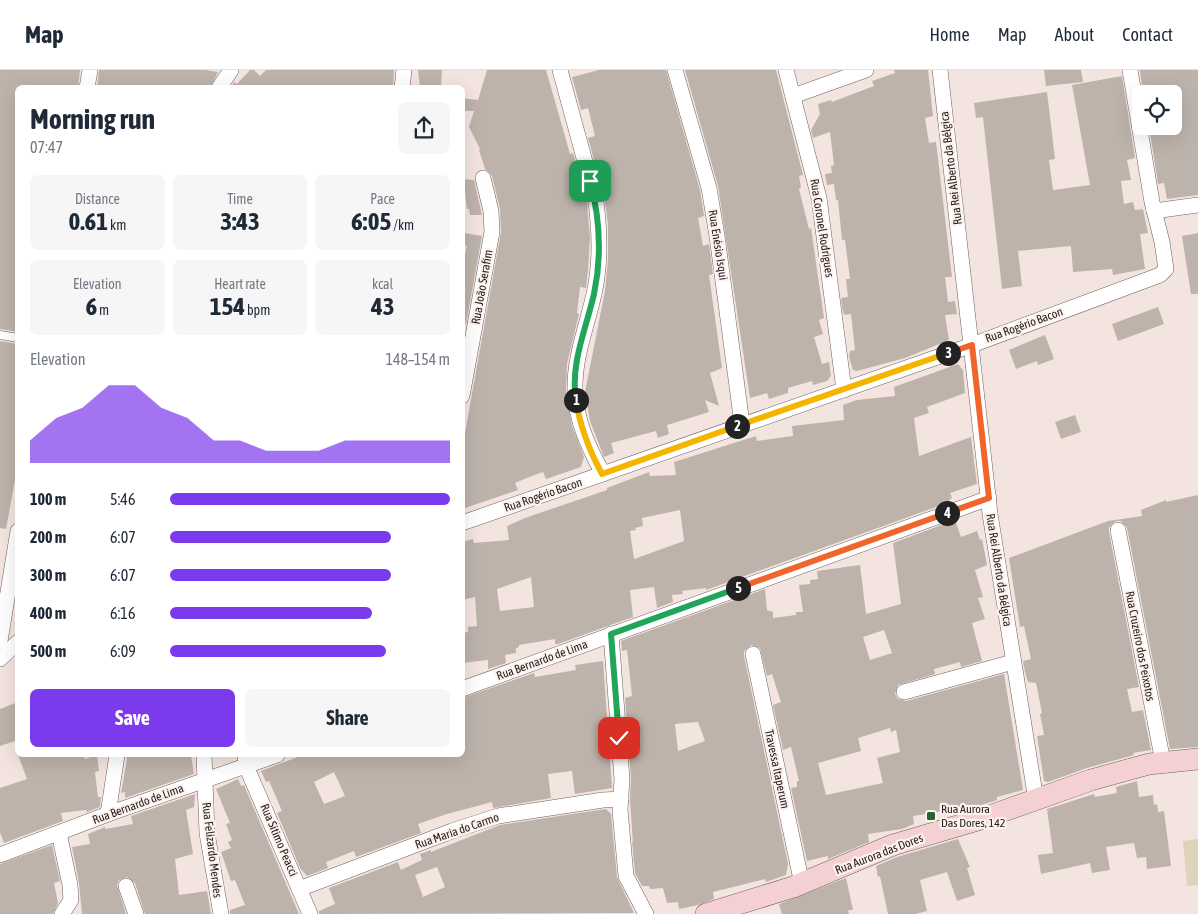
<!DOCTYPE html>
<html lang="en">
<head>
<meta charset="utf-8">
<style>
	body { margin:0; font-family:"Asap Condensed",sans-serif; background:#f6f6f7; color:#1f2937; height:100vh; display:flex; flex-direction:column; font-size:19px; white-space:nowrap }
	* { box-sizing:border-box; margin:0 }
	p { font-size:16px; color:#747a83 }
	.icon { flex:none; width:28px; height:28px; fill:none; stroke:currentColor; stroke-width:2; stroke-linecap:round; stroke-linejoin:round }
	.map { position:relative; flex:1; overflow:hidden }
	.sheet { position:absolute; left:15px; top:15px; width:450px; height:672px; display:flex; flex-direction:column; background:#fff; border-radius:8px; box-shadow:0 5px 20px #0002 }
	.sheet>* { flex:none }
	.buttons { position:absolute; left:1132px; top:15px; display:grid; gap:10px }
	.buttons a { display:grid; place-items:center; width:50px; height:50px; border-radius:8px; background:#fff; box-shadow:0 5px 20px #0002; font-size:25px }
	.pin { position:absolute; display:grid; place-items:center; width:42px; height:42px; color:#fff; margin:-21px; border-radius:10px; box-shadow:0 2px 8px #0006 }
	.km { position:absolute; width:25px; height:25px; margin:-12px; border-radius:50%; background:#222; color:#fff; font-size:14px; line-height:25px; text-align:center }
	.round { display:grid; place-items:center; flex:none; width:52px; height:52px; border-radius:8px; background:#f6f6f7 }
	.summary { display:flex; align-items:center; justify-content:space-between; height:85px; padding:0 15px }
	h1 { font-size:28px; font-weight:700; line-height:38px }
	.stats { display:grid; grid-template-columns:repeat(3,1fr); gap:8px; height:85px; padding:5px 15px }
	.stats div { display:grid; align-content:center; border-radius:8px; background:#f6f6f7; text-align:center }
	.stats b { font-size:25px; font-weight:700 }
	.stats small { font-size:14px; font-weight:400 }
	.stats p { font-size:14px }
	.chart { height:140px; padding:10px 15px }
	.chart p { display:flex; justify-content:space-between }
	.chart svg { width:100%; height:90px; margin-top:5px; fill:#7c3aed; opacity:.7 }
	.cta { display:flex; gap:10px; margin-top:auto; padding:10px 15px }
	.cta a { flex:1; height:58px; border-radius:8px; background:#7c3aed; color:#fff; font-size:20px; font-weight:700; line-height:58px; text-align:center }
	.cta a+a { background:#f6f6f7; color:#1f2937 }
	ul { padding:0 15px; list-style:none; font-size:16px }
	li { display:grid; grid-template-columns:80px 60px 1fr; align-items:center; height:38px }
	li i { height:12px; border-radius:6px; background:#7c3aed }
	header { display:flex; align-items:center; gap:30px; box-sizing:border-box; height:70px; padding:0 25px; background:#fff; border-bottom:1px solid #e0e1e3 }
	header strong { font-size:24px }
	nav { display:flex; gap:28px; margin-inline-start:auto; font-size:18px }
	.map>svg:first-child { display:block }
</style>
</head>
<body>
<header>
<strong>Map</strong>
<nav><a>Home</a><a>Map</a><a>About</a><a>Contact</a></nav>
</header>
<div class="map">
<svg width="1198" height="844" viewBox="0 0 1198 844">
	<rect width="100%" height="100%" fill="#f3e4df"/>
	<polygon fill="#e0d3bb" points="1198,769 1198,815 1187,816 1183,771"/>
	<g fill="#beb3aa" fill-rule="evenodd">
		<polygon points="0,0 80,0 78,18 18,18 16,114 18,114 18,262 0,259"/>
		<polygon points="99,0 206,0 218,2 210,18 97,18"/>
		<polygon points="250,0 254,0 260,6 266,0 394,0 393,18 231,18 234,12 237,14"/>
		<polygon points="418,0 442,0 441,18 420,18"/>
		<polygon points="487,0 546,0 570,84 573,83 587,134 590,167 588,200 586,218 580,217 577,243 579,244 567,294 566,321 572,356 584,387 581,397 546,409 543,402 529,407 515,413 518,420 462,439 462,380 501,162 500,139 492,106 485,99 479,80 480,79 469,57 474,41 462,41 462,28 478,30"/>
		<polygon points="599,0 666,0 700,120 704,146 698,148 703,176 709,174 713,204 709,205 722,298 710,303 719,336 705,330 709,342 667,355 669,364 658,368 656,361 611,373 614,383 604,387 590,351 585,322 605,221 608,190 608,155 605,130 588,68 595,66 588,38 581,40 572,7"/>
		<polygon points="685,0 776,0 803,105 799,106 801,117 799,119 809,159 811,158 824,248 819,250 823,264 814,267 822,294 829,292 831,306 827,311 813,315 812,311 788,318 788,323 769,329 767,323 750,328 718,116"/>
		<polygon points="894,0 928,0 933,46 925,48 929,73 936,72 952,207 945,207 948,232 955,231 957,244 945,245 949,270 905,288 857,301 853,300 849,287 850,281 855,280 851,244 845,245 843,243 841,228 848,227 846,209 850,209 845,170 842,170 838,130 836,130 834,114 827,115 825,104 832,103 831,96 834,95 830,62 813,68 811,60 820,44 818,34 831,30 832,32 874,16 872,11 895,3"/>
		<polygon points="1044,0 1081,0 1083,12 1046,16"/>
		<polygon points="1140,0 1198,0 1198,125 1167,129 1164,113 1158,114 1149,56 1174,56 1174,24 1143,24"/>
		<polygon points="1122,6 1135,88 1127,90 1131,110 1121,111 1124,134 1133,132 1135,140 1143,139 1148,163 1140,164 1145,199 1113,205 1112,199 1073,202 1071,176 1018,181 1022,216 1002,219 983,47 976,48 974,33 1047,22 1055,89 1049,90 1053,120 1090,115 1072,15"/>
		<polygon points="462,109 474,110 482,145 470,145 469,139 467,139 465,122 462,122"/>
		<polygon points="464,163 482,166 466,254 462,254 462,194 467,176 462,175"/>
		<polygon points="1198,163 1198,224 1191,224 1182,166"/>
		<polygon points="1158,237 1164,254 1118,271 1112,254"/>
		<polygon points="1045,265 1054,289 1038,295 1037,291 1016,299 1009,280"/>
		<polygon points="0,271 18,274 18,337 15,350 18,350 18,394 6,459 0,458"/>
		<path d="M958 294 963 300 965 323 927 337 929 343 914 348 919 386 971 367 977 414 950 423 952 428 949 430 950 432 706 520V518L682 521 683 524 672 525 673 532 657 538 654 517 630 520 633 547 558 574H555V569L519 575V577L516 578V583L505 585 506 593 488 599V590L462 593V563L468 562V557L477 556 475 527 462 530V472L473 469 474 473 509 470 507 456 525 448 607 420V418L649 402 650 406 676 405 674 392 756 366 757 371 793 366 792 356 844 350 843 335 857 330 895 326 894 317ZM680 440 684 471 634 489 630 461 636 460 635 458 643 456 642 448ZM531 507 534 537 500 541 497 519Z"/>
		<polygon points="1075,345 1081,362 1061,369 1055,352"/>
		<polygon points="1198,425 1198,677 1170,679 1127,458 1121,451 1116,451 1109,457 1109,462 1139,617 1127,619 1132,642 1143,640 1151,680 1133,683 1134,685 1087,698 1048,712 1044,711 1037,666 1044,665 1040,644 1042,643 1036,613 1028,612 1025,602 1023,591 1031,589 1024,556 1020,557 1009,488 1108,451 1142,446 1141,440 1166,430 1166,432"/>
		<path d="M955 450 961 467 977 461 980 470 982 469 987 495 975 500 983 527 978 528 985 549 972 553 982 591 961 597 960 592 934 599 935 604 898 615 895 624 898 629 906 631 1004 604 1023 720 997 727V730L970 739 957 741 956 739 913 746 914 754 902 759 868 764 869 772 828 789V786L807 791 791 718 797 717V711H799L791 677 783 680 773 635 781 632 772 604 767 606 760 578 751 575 744 581V586L788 794 786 805 766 812 765 809 713 822 714 829 698 835 679 839 678 832 667 833 663 818 650 819 649 816H642L635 803 632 771 633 773 630 730 631 708 625 628 632 626 627 580 622 581 621 571 765 519 767 540 773 542V548L796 545V542H803L799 515 810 514V510L818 509 817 501 860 495 866 544 901 534 893 473ZM884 560 892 583 870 590 863 567ZM698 652 705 671 678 681 675 654ZM890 658 891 662 896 660 900 682 877 688 883 713 826 725 818 693 861 681 858 668Z"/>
		<path d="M603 591 612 718 575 724 572 701 548 704 551 728 493 738 492 732 447 744 418 754 421 763 356 787 354 781 326 792 328 798 307 806 300 798 277 743 282 741 269 711 266 712 261 701 303 685H462V628L534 603 535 607 576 600 575 595ZM334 702 345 726 324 734 314 712Z"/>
		<polygon points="18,632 18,670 0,676 0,639"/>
		<polygon points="18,685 84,685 85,689 97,685 99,701 95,702 98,727 101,727 100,737 87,742 86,740 61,743 63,751 4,773 0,762 0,718 27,709"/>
		<polygon points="126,685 191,685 194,704 125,728 125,722 121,723 127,689"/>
		<polygon points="238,709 241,716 244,715 299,844 230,844 230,840 245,835 235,810 231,811 221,782 231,778 228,772 232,770 226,754 230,753 216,719"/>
		<polygon points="1137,711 1139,727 1153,725 1154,735 1157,734 1158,742 1164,741 1171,796 1147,799 1146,787 1137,788 1134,773 1106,777 1110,800 1092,803 1090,793 1041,804 1038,785 1053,783 1047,739 1094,724 1095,727 1117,723 1116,717"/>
		<polygon points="195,724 194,737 186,740 193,784 175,789 179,825 207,821 211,844 145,844 135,813 127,807 119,810 117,815 126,844 82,844 79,813 72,777 90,774 88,764 105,757 105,759 133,754 131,746"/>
		<path d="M606 739 611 744 617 807 634 843 319 844V841L335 834 329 818 398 792 401 800 422 790 420 784 431 780V782L500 755ZM437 797 445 817 423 827 415 805Z"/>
		<polygon points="958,769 970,797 967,798 975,825 957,831 947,802 920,810 927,841 915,844 888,844 880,806 878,807 876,796 897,787"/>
		<polygon points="52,775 60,811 54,813 58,833 53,844 0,844 0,794"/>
		<polygon points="846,808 853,840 848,840 849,844 782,844 779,834"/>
	</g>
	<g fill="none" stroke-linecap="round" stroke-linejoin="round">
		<defs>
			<polyline id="service" points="0,265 18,268"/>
			<g id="minor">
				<path d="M560 0 596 132C600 163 601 193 594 224 587 256 574 287 575 321 576 351 589 378 603 404"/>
				<polyline points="675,0 709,118 717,166 742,354"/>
				<polyline points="786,0 819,128 844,320"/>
				<polyline points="940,0 990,444 1036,730"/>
				<polyline points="87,18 90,0"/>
				<polyline points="219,18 231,0"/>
				<polyline points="402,18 404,0"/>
				<polyline points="793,26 866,0"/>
				<polyline points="1154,141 1198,135"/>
				<polyline points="462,326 492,162 491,141 483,108"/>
				<polyline points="462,453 972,275 1160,205 1166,199 1162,172 1152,132 1130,0"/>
				<polyline points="1118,460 1163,692"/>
				<polyline points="611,564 622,709 620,740 626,806 646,844"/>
				<polyline points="0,571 18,461"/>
				<polyline points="753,584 802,814"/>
				<polyline points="0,589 18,572"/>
				<polyline points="462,619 989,428"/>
				<polyline points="904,622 1013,592"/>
				<polyline points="204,685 207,763 221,844"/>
				<polyline points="245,685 246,696 310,844"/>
				<polyline points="108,744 117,685"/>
				<polyline points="59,763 70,815 71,830 62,844"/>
				<polyline points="0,785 108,744 277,685"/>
				<polyline points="126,816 136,844"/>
				<polyline points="299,819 452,761 498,746 603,730 621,729"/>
			</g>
			<polyline id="secondary" points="706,844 793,817 893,775 981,749 1091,710 1149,694 1198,689"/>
		</defs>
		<use href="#service" stroke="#6e615d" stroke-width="9"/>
		<use href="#minor" stroke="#6e615d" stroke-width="16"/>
		<use href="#secondary" stroke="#6e615d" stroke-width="22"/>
		<use href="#service" stroke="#fff" stroke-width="8"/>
		<use href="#minor" stroke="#fff" stroke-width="15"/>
		<use href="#secondary" stroke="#f5d0d3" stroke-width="21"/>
	</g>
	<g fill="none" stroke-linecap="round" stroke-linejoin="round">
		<defs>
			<path id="split-1" d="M576 330C570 294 586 259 594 224 602 186 600 148 590 111"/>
			<path id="split-2" d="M576 330C580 357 589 380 602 404L737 356"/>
			<polyline id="split-3" points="737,356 948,283"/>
			<polyline id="split-4" points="947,443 989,428 972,275 948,283"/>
			<polyline id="split-5" points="738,518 947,443"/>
			<polyline id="split-6" points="619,668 611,564 738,518"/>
		</defs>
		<use href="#split-1" stroke="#fff" stroke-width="10"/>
		<use href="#split-2" stroke="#fff" stroke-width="10"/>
		<use href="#split-3" stroke="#fff" stroke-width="10"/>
		<use href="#split-4" stroke="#fff" stroke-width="10"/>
		<use href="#split-5" stroke="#fff" stroke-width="10"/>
		<use href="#split-6" stroke="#fff" stroke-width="10"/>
		<use href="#split-1" stroke="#22a559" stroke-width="6"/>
		<use href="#split-2" stroke="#f5b400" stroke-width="6"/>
		<use href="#split-3" stroke="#f5b400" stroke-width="6"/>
		<use href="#split-4" stroke="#f0652b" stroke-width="6"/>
		<use href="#split-5" stroke="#f0652b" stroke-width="6"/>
		<use href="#split-6" stroke="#22a559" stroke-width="6"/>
	</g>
	<rect fill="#226733" stroke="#fef2ee" stroke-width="2" x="926" y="741" width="10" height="10" rx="2.5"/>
	<g text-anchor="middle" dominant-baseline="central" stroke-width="4.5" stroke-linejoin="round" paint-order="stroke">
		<g font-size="12" fill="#27211f" stroke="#fef2ee">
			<text transform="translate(951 98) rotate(-97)">Rua Rei Alberto da Bélgica</text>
			<text transform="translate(822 158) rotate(81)">Rua Coronel Rodrigues</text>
			<text transform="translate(718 175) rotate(81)">Rua Enésio Isqui</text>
			<text transform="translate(482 217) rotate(-80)">Rua João Serafim</text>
			<text transform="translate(1024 255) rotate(-20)">Rua Rogério Bacon</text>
			<text transform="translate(543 425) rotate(-19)">Rua Rogério Bacon</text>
			<text transform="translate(999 500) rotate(81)">Rua Rei Alberto da Bélgica</text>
			<text transform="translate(1140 576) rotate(79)">Rua Cruzeiro dos Peixotos</text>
			<text transform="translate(542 590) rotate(-20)">Rua Bernardo de Lima</text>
			<text transform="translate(777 699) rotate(78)">Travessa Itaperum</text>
			<text transform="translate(138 734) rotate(-20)">Rua Bernardo de Lima</text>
			<text transform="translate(457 761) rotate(-19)">Rua Maria do Carmo</text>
			<text transform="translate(279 770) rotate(67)">Rua Sitimo Peacci</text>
			<text transform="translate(212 780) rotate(83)">Rua Felizardo Mendes</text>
			<text transform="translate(879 784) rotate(-21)">Rua Aurora das Dores</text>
		</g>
		<g font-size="12" fill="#27211f" stroke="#fef2ee" text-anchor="start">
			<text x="941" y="739">Rua Aurora<tspan x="941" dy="14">Das Dores, 142</tspan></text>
		</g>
	</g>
</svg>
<div class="buttons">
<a><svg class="icon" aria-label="locate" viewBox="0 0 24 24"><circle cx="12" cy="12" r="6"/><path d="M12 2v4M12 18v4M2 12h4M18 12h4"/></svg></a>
</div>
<div class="pin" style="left:590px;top:111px;background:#1e9e55"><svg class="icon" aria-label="arrive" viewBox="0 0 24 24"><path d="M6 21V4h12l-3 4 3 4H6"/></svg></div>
<div class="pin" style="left:619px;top:668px;background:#d93025"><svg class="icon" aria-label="check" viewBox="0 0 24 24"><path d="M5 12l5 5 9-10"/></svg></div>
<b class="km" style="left:576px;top:330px">1</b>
<b class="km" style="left:737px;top:356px">2</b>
<b class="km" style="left:948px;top:283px">3</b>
<b class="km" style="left:947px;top:443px">4</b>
<b class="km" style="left:738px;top:518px">5</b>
<section class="sheet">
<div class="summary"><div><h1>Morning run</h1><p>07:47</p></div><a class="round"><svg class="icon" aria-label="share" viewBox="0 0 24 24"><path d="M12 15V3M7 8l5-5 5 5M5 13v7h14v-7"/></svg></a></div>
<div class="stats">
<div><p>Distance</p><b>0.61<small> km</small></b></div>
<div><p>Time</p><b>3:43</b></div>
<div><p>Pace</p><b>6:05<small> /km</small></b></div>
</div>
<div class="stats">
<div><p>Elevation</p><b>6<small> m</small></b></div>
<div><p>Heart rate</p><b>154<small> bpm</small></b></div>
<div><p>kcal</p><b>43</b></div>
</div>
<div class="chart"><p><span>Elevation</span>148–154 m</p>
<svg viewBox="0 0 160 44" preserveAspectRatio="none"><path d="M0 44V33L10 22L20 17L30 6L40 6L50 17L60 22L70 33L80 33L90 38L100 38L110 38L120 33L130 33L140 33L150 33L160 33V44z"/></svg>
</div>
<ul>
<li><b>100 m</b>5:46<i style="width:100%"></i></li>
<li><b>200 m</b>6:07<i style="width:79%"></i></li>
<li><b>300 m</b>6:07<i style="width:79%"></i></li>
<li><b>400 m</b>6:16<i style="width:72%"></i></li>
<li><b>500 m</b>6:09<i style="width:77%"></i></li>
</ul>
<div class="cta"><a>Save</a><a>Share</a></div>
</section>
</div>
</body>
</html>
